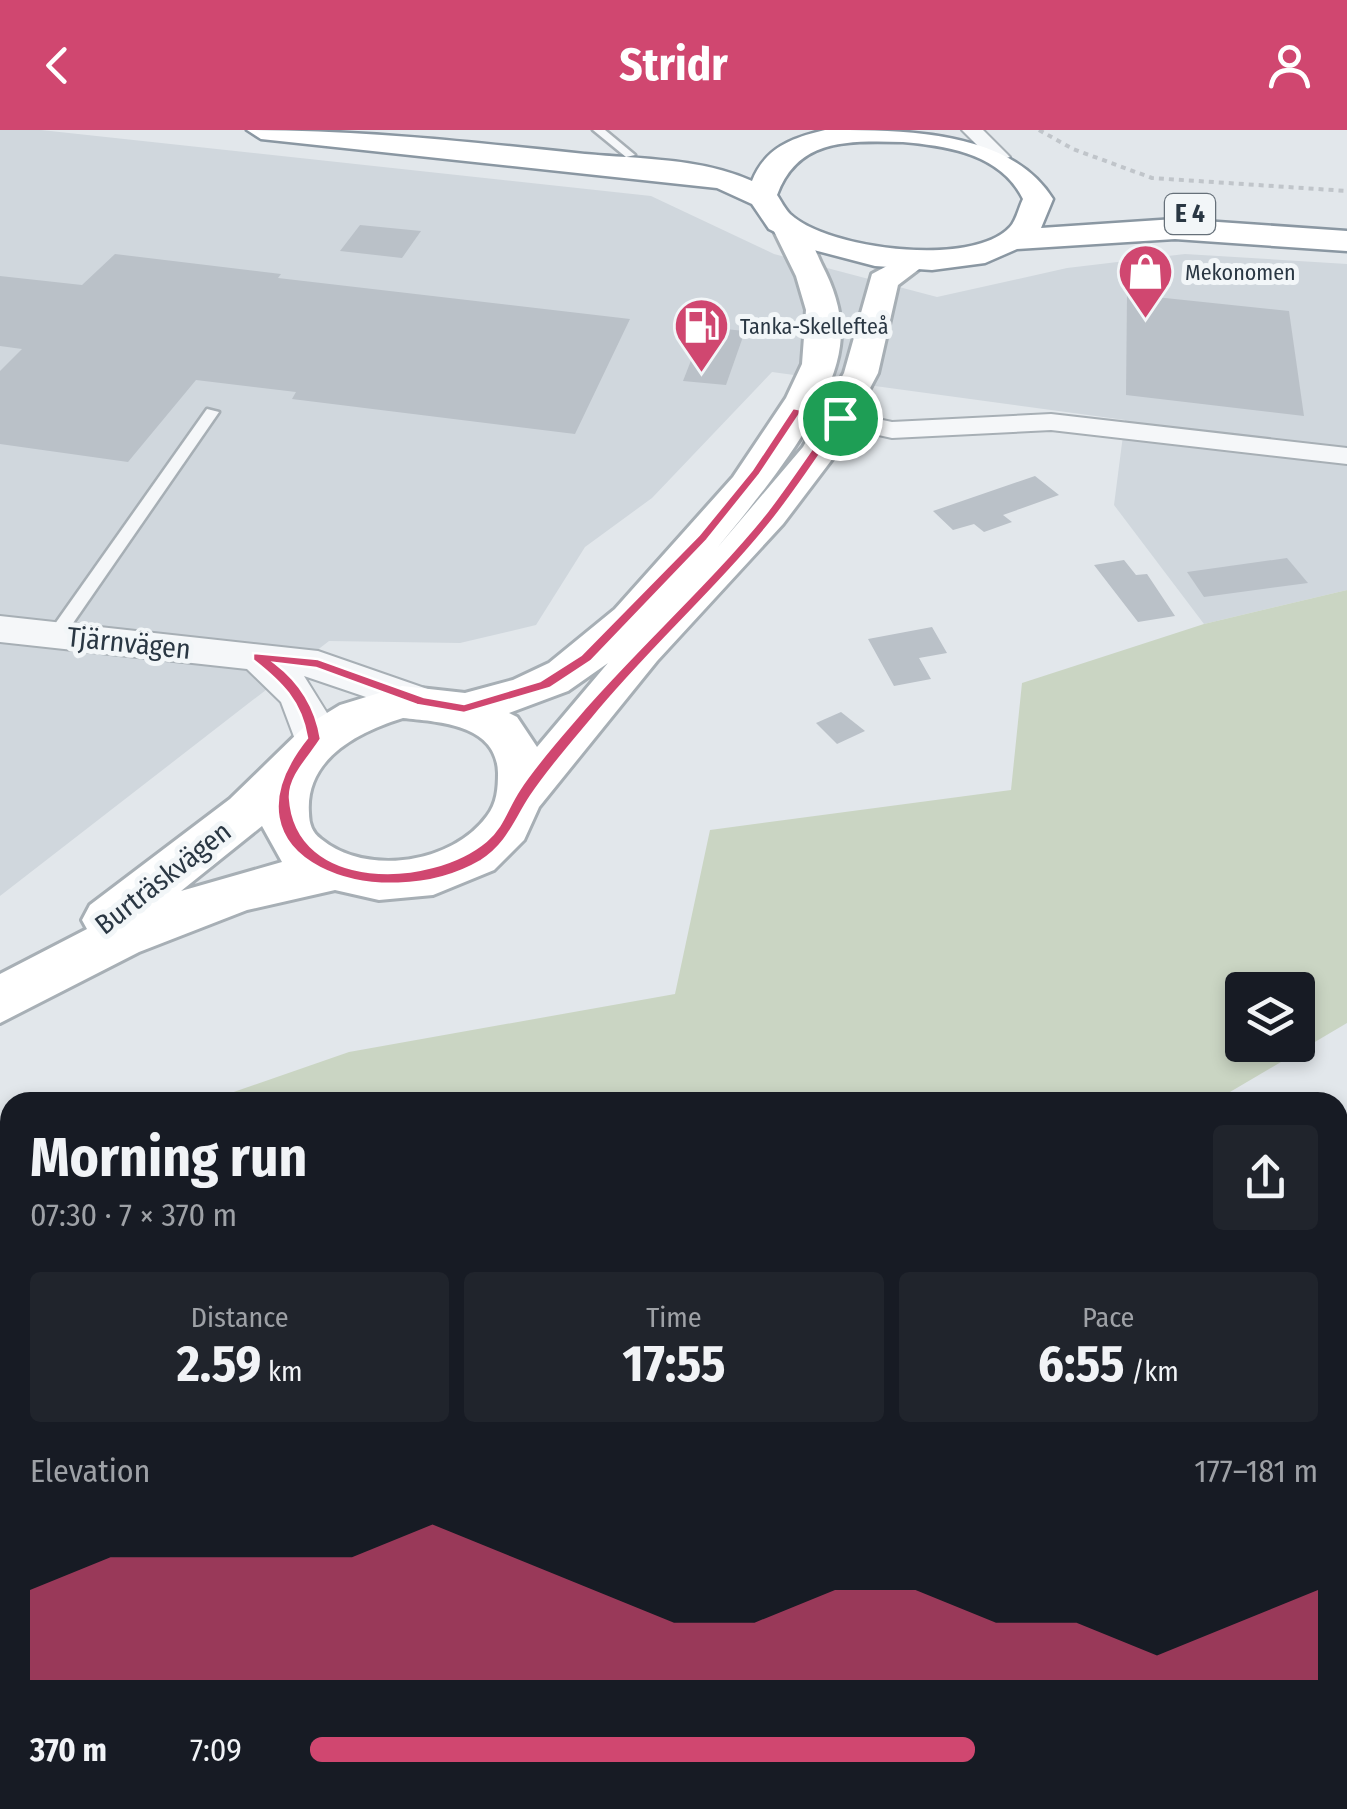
<!DOCTYPE html>
<html lang="en">
<head>
<meta charset="utf-8">
<style>
	body { margin:0; font-family:"Fira Sans Condensed",sans-serif; background:#20242c; color:#f1f3f6; height:100vh; display:flex; flex-direction:column; font-size:38px; white-space:nowrap }
	* { box-sizing:border-box; margin:0 }
	p { font-size:32px; color:#9ea1a6 }
	.icon { flex:none; width:55px; height:55px; fill:none; stroke:currentColor; stroke-width:2; stroke-linecap:round; stroke-linejoin:round }
	.map { position:relative; flex:1; overflow:hidden }
	.side { position:absolute; left:0px; top:962px; width:1348px; height:718px; display:flex; flex-direction:column; background:#171b24; border-radius:30px 30px 0 0; box-shadow:0 5px 15px #0003 }
	.side>* { flex:none }
	.tools { position:absolute; left:1225px; top:842px; display:grid; gap:20px }
	.tools a { display:grid; place-items:center; width:90px; height:90px; border-radius:10px; background:#171b24; box-shadow:0 5px 15px #0003; font-size:50px }
	.pin { position:absolute; display:grid; place-items:center; width:85px; height:85px; color:#fff; margin:-42px; border:5px solid #fff; border-radius:50%; box-shadow:0 2px 10px #0007 }
	.round { display:grid; place-items:center; flex:none; width:105px; height:105px; border-radius:10px; background:#20242c }
	.summary { display:flex; align-items:center; justify-content:space-between; height:170px; padding:0 30px }
	h1 { font-size:55px; font-weight:700; line-height:75px }
	.stats { display:grid; grid-template-columns:repeat(3,1fr); gap:15px; height:170px; padding:10px 30px }
	.stats div { display:grid; align-content:center; border-radius:10px; background:#20242c; text-align:center }
	.stats b { font-size:50px; font-weight:700 }
	.stats small { font-size:28px; font-weight:400 }
	.stats p { font-size:28px }
	.chart { height:280px; padding:20px 30px }
	.chart p { display:flex; justify-content:space-between }
	.chart svg { width:100%; height:180px; margin-top:10px; fill:#d04770; opacity:.7 }
	ul { padding:0 30px; list-style:none; font-size:32px }
	li { display:grid; grid-template-columns:160px 120px 1fr; align-items:center; height:75px }
	li i { height:25px; border-radius:12px; background:#d04770 }
	header { display:flex; justify-content:space-between; align-items:center; height:130px; padding:0 30px; background:#d04770; color:#fff; font-size:45px; font-weight:700 }
	.map>svg:first-child { display:block }
</style>
</head>
<body>
<header><svg class="icon" aria-label="back" viewBox="0 0 24 24"><path d="M15 5l-7 7 7 7"/></svg>Stridr<svg class="icon" aria-label="person" viewBox="0 0 24 24"><circle cx="12" cy="8" r="4"/><path d="M4 21q1-7 8-7t8 7"/></svg></header>
<div class="map">
<svg width="1347" height="1679" viewBox="0 0 1347 1679">
	<rect width="100%" height="100%" fill="#e2e7eb"/>
	<polygon fill="#d0d7dd" points="0,0 41,0 651,66 774,124 937,167 1067,138 1185,124 1347,134 1347,460 1204,494 1114,375 1125,290 772,242 652,368 585,417 536,495 460,513 329,511 0,766"/>
	<g fill="#cad5c3" fill-rule="evenodd">
		<path d="M1347 460V893L1213 972H205L349 922 675 864 710 700 1011 660 1022 553 1204 494ZM1298 860V915H1242V860Z"/>
		<polygon points="0,1381 10,1386 10,1670 1338,1670 1338,1546 1347,1548 1347,1679 0,1679"/>
	</g>
	<g fill="#bac1c8">
		<polygon points="360,95 421,101 402,128 340,121"/>
		<polygon points="115,124 281,144 278,148 630,189 575,304 292,269 296,262 196,250 128,332 0,314 0,241 22,219 0,216 0,146 82,155"/>
		<polygon points="1127,164 1289,181 1304,286 1126,265"/>
		<polygon points="704,197 745,201 726,255 683,251"/>
		<polygon points="1035,346 1059,365 1003,385 1012,392 984,402 974,394 953,400 933,381"/>
		<polygon points="1287,428 1308,453 1204,467 1187,442"/>
		<polygon points="1124,430 1136,445 1147,444 1175,486 1138,492 1094,435"/>
		<polygon points="932,497 947,523 919,528 931,549 894,556 868,509"/>
		<polygon points="841,582 865,601 837,614 816,593"/>
		<polygon points="10,1148 10,1209 0,1211 0,1150"/>
	</g>
	<g fill="none" stroke-linecap="round" stroke-linejoin="round">
		<defs>
			<g id="service">
				<polygon points="593,0 605,0 635,25 626,27"/>
				<polygon points="207,279 219,282 62,509 50,509 50,501"/>
			</g>
			<g id="minor">
				<polygon points="962,0 983,0 1010,27 993,31"/>
				<polygon points="797,272 892,292 1051,284 1347,318 1347,334 1051,300 892,308 788,285 784,280"/>
			</g>
			<polygon id="tertiary" points="0,486 318,521 436,562 442,572 436,582 422,586 304,546 327,583 335,609 329,620 314,624 299,620 281,572 247,539 0,512"/>
			<path id="secondary" d="M787 88C806 93 814 118 822 135 835 160 844 188 840 216 832 281 758 368 717 418L803 317 844 243 872 144 915 121 931 130 898 155 878 243 833 328 783 394 657 531 539 677 524 710 494 740 433 765 379 770 335 760 247 780 139 822 0 893V844L87 799 82 790 90 775 230 669 304 597 340 575 402 556 465 563 513 550 549 533 615 479 733 347 786 268 802 234 806 180 796 146 772 97ZM608 533 537 617 517 587 509 583 568 561ZM403 588C439 592 497 594 498 643 498 658 497 673 487 686 453 733 367 747 321 709 312 703 309 693 309 683 305 629 358 602 403 588ZM262 696 282 732 181 761Z"/>
			<path id="trunk" d="M247 0C360 0 472 12 585 24 639 29 702 28 752 51 765 18 791 8 825 0 905 0 1010 0 1053 69L1041 98 1175 89 1347 101V121L1175 109 1017 119 985 133 932 140 875 136 810 119 769 99 752 74 717 58 261 9ZM903 12C948 16 1001 24 1023 69 1019 77 1016 91 1010 97 972 138 827 119 790 84 785 79 781 71 777 65 798 8 849 11 903 12Z"/>
		</defs>
		<use href="#service" stroke="#a7afb5" stroke-width="5"/>
		<use href="#minor" stroke="#a7afb5" stroke-width="4"/>
		<use href="#tertiary" stroke="#a7afb5" stroke-width="4"/>
		<use href="#secondary" stroke="#a7afb5" stroke-width="6"/>
		<use href="#trunk" stroke="#8a97a2" stroke-width="5"/>
		<polyline stroke="#c0c5ca" stroke-width="4" stroke-dasharray="5 5" stroke-linecap="butt" points="1039,0 1073,19 1152,48 1347,61"/>
		<use href="#service" fill="#f5f7f9" fill-rule="evenodd"/>
		<use href="#minor" fill="#f5f7f9" fill-rule="evenodd"/>
		<use href="#tertiary" fill="#f5f7f9" fill-rule="evenodd"/>
		<use href="#secondary" fill="#fff" fill-rule="evenodd"/>
		<use href="#trunk" fill="#fff" fill-rule="evenodd"/>
	</g>
	<path fill="#d04770" stroke="#fff" stroke-width="2.5" fill-rule="evenodd" d="M793 278 845 288C822 321 800 355 775 387 719 458 649 519 592 589 571 614 549 639 531 666 515 690 508 714 481 731 382 789 208 732 307 608 301 571 281 552 253 530V523L318 529 424 567 464 574 540 551 581 525 699 405 752 340ZM800 284 832 290C810 321 789 353 766 383 711 451 644 511 585 578 563 604 537 632 519 660 507 678 503 697 486 711 431 757 296 762 290 668 289 646 310 627 321 609 316 578 300 552 275 533L316 538 417 575 464 583 550 558 591 531 707 410 760 344Z"/>
	<defs>
		<symbol id="shop-pin" viewBox="-11 -11 22 30"><path d="M0 17L-7.5 6A9.5 9.5 0 1 1 7.5 6Z" fill="#d04770" stroke="#f2f6f8"/><path d="M-5-2.5h2.3a2.7 3.5 0 0 1 5.4 0H5L5.5 6h-11ZM-1.5-2.5h3a1.5 2.3 0 0 0-3 0Z" fill="#fff"/></symbol>
		<symbol id="fuel-pin" viewBox="-11 -11 22 30"><path d="M0 17L-7.5 6A9.5 9.5 0 1 1 7.5 6Z" fill="#d04770" stroke="#f2f6f8"/><path d="M-5.5-6h7V0h2V4h1.3V-2.5L3-4.5l.8-.8L6-3V5H2.5V1h-1V6h-7ZM-4.2-4.7v3.2H.2V-4.7Z" fill="#fff"/></symbol>
	</defs>
	<g fill-rule="evenodd">
		<use href="#shop-pin" x="1114" y="110" width="63" height="86"/>
		<use href="#fuel-pin" x="670" y="164" width="63" height="86"/>
	</g>
	<g text-anchor="middle" dominant-baseline="central" stroke-width="10" stroke-linejoin="round" paint-order="stroke">
		<g font-size="22" fill="#2a3743" stroke="#f2f6f8" text-anchor="start">
			<text x="1185" y="142">Mekonomen</text>
			<text x="740" y="196">Tanka-Skellefteå</text>
		</g>
		<rect fill="#f2f6f8" stroke="#667079" stroke-width="2.5" x="1165" y="64" width="50" height="40" rx="8"/>
		<g font-size="25" font-weight="bold" fill="#2a3743">
			<text x="1190" y="84">E 4</text>
		</g>
		<g font-size="28" fill="#2a3743" stroke="#f2f6f8">
			<text transform="translate(129 513) rotate(6)">Tjärnvägen</text>
			<text transform="translate(163 748) rotate(-38)">Burträskvägen</text>
		</g>
	</g>
</svg>
<div class="tools">
<a><svg class="icon" aria-label="layers" viewBox="0 0 24 24"><path d="M12 4l9 5-9 5-9-5zM3 14l9 5 9-5"/></svg></a>
</div>
<div class="pin" style="left:840px;top:288px;background:#1e9e55"><svg class="icon" aria-label="arrive" viewBox="0 0 24 24"><path d="M6 21V4h12l-3 4 3 4H6"/></svg></div>
<section class="side">
<div class="summary"><div><h1>Morning run</h1><p>07:30 · 7 × 370 m</p></div><a class="round"><svg class="icon" aria-label="share" viewBox="0 0 24 24"><path d="M12 15V3M7 8l5-5 5 5M5 13v7h14v-7"/></svg></a></div>
<div class="stats">
<div><p>Distance</p><b>2.59<small> km</small></b></div>
<div><p>Time</p><b>17:55</b></div>
<div><p>Pace</p><b>6:55<small> /km</small></b></div>
</div>
<div class="chart"><p><span>Elevation</span>177–181 m</p>
<svg viewBox="0 0 160 44" preserveAspectRatio="none"><path d="M0 44V22L10 14L20 14L30 14L40 14L50 6L60 14L70 22L80 30L90 30L100 22L110 22L120 30L130 30L140 38L150 30L160 22V44z"/></svg>
</div>
<ul>
<li><b>370 m</b>7:09<i style="width:66%"></i></li>
</ul>
</section>
</div>
</body>
</html>
